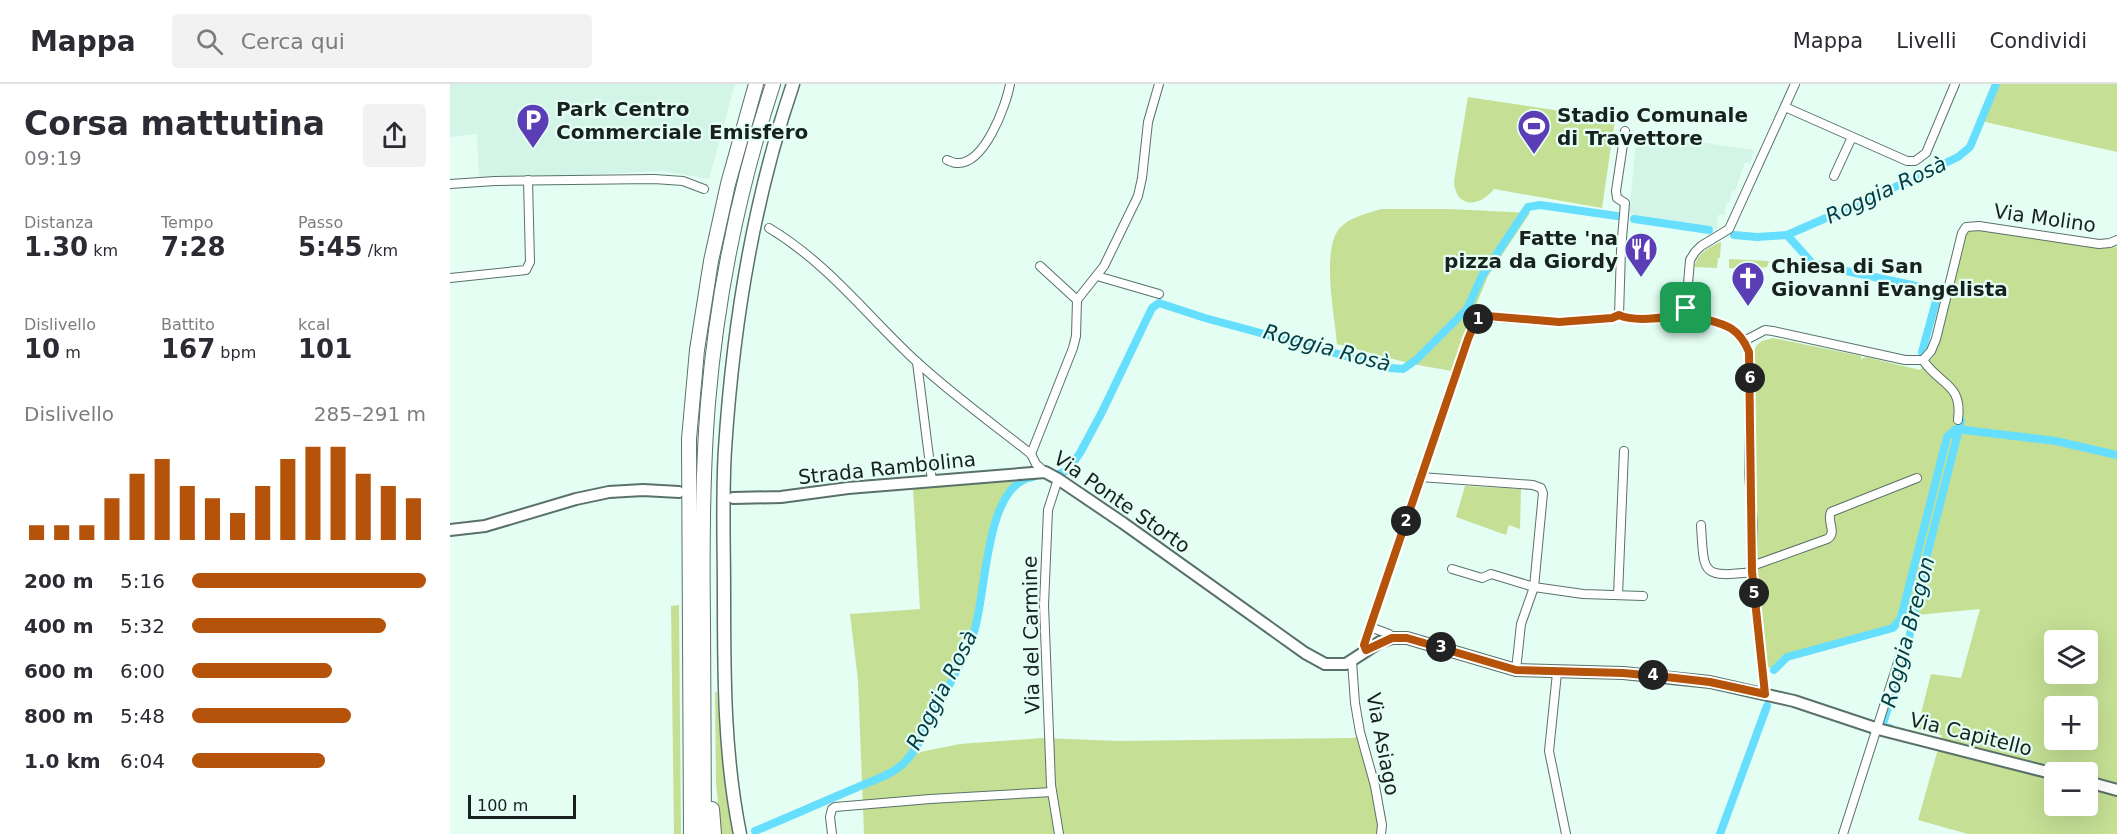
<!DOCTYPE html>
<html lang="it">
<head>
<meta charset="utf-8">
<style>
	body { margin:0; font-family:"DejaVu Sans",sans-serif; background:#f2f2f3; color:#2b2b33; height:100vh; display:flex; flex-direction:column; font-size:22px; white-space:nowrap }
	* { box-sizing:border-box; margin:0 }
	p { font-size:20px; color:#7c7c81 }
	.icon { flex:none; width:33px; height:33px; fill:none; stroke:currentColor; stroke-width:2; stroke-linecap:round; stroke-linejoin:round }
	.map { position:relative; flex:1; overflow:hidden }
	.side { display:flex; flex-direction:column; background:#fff; width:450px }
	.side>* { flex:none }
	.tools { position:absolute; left:1594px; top:546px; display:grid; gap:12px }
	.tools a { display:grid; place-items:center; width:54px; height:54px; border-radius:6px; background:#fff; box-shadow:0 6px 24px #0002; font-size:30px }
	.scale { position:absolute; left:18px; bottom:15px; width:108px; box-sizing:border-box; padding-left:6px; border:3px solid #18211e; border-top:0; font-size:16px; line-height:21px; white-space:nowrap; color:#18211e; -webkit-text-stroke:4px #e4fef4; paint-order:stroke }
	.pin { position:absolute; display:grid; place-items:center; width:51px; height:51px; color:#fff; margin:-26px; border-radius:12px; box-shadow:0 3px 9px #0006 }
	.km { position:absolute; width:30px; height:30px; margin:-15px; border-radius:50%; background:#222; color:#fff; font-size:16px; line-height:30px; text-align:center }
	.round { display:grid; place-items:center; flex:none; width:63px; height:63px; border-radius:6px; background:#f2f2f3 }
	.overview { display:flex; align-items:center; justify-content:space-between; height:102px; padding:0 24px }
	h1 { font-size:33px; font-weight:800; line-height:45px }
	.figures { display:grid; grid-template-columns:repeat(3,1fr); gap:9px; height:102px; padding:6px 24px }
	.figures div { display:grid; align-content:center }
	.figures b { font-size:26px; font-weight:800 }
	.figures small { font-size:16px; font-weight:400 }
	.figures p { font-size:16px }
	.chart { height:168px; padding:12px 24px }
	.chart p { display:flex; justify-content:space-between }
	.chart svg { width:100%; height:108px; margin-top:6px; stroke:#b45309; stroke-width:6 }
	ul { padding:0 24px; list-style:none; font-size:20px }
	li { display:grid; grid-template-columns:96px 72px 1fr; align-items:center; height:45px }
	li i { height:15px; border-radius:8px; background:#b45309 }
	header { display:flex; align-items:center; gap:36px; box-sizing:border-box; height:84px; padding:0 30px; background:#fff; border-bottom:2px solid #e1e1e2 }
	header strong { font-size:28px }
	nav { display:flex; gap:33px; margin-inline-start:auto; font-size:21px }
	.search { width:420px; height:54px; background:#f2f2f3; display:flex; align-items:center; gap:15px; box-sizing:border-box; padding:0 21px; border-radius:6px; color:#7c7c81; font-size:22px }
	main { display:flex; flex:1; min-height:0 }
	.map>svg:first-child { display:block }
</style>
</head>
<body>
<header>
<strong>Mappa</strong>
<div class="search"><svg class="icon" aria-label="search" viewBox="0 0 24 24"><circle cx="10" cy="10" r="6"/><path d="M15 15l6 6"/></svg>Cerca qui</div>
<nav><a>Mappa</a><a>Livelli</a><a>Condividi</a></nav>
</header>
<main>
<section class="side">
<div class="overview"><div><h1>Corsa mattutina</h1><p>09:19</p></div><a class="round"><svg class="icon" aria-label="share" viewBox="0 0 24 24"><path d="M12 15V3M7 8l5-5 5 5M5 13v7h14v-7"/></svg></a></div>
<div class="figures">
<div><p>Distanza</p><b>1.30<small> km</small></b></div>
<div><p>Tempo</p><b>7:28</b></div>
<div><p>Passo</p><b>5:45<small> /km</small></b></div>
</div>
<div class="figures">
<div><p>Dislivello</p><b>10<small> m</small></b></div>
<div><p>Battito</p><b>167<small> bpm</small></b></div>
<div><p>kcal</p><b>101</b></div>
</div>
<div class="chart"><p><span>Dislivello</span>285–291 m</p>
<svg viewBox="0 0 160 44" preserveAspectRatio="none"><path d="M5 44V38M15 44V38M25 44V38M35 44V27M45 44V17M55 44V11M65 44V22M75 44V27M85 44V33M95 44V22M105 44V11M115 44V6M125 44V6M135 44V17M145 44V22M155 44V27"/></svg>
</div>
<ul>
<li><b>200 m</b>5:16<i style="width:100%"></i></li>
<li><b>400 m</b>5:32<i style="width:83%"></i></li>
<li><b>600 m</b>6:00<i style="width:60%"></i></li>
<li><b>800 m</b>5:48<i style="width:68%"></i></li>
<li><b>1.0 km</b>6:04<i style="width:57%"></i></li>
</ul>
</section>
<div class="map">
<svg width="1667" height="750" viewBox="0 0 1667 750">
	<rect width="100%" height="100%" fill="#e4fef4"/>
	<g fill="#d2f5e8">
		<polygon points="0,0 285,0 259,95 212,87 29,96 27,50 0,53"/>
		<polygon points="1187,49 1304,66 1300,79 1295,78 1285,107 1282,107 1279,119 1276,119 1275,131 1268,131 1267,145 1179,130"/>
	</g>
	<g fill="#c5df94" fill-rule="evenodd">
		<polygon points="1548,0 1667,0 1667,68 1531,37"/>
		<path d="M1018 13 1165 35 1152 124 1044 105C1029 124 1005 124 1004 97Z"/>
		<path d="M931 125H1000L1080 129 1038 192 1024 226 1002 287 962 280 887 260C885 232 871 168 889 145 899 133 916 130 931 125Z"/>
		<path d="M1522 145 1650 164 1667 163V750H1518L1468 736 1492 651 1467 645 1481 590 1511 594 1530 525 1447 533 1443 542 1438 546 1329 575 1323 585 1312 581 1306 486 1320 478 1381 457 1378 450 1306 476 1300 353V279L1306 262 1312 257 1323 254 1411 272V275L1416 273 1470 286 1486 263 1512 154ZM1605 556H1638V590H1605ZM1605 622H1638V656H1605ZM1605 688H1638V722H1605Z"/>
		<path d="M1271 158 1270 174H1268L1267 184 1244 183C1248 169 1259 163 1271 158Z"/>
		<polygon points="1279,175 1319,177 1317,183 1303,185 1300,181 1297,181 1294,184 1279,184"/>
		<path d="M569 391 575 398C568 402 562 407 558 414 551 424 549 437 546 449 536 486 534 526 522 563L465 669 510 660 592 654 669 657 902 654 916 651 936 734V750H414L408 596 400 530 470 525 463 404Z"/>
		<polygon points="1015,402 1071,405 1070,445 1059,441 1056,451 1006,433"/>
		<polygon points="229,521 231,750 224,750 221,522"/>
		<polygon points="265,608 267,608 273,681 285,750 271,750 266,699"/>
	</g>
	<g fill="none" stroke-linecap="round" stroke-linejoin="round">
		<g stroke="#66defe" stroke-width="8">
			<polyline points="1184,135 1259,146"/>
			<polyline points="1284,151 1307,153 1337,151 1424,113 1508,73 1520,63 1546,0"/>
			<path d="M1337 151 1363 180 1462 201C1474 204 1481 206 1486 217L1472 268"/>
			<polyline points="609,390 618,386 630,369 652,328 702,224 709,219 755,234 940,284 953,285 966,276 1017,225 1032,192 1078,123 1090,121 1167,132"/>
			<polyline points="1324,586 1337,573 1443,544 1451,534 1497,353 1506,345 1606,357 1667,371"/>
			<polyline points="1440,644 1432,643 1459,554 1477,471 1511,337"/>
			<polyline points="1598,683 1619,688"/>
			<path d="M305 747C339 733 372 718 406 704 421 697 442 691 454 679 467 666 474 648 482 633 497 606 512 579 523 551 537 515 533 400 583 393"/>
			<polyline points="1270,750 1317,622"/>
		</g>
		<defs>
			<g id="street">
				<polyline points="1335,23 1457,77 1465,77 1476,69 1505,0"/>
				<path d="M497 76C500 77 503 79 506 79 534 82 556 22 560 0"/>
				<polyline points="1384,92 1402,53"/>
				<polyline points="0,100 45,97 204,95 233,97 254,105"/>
				<path d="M319 144C379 180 417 232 467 278 503 311 543 340 581 370L586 380 595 388"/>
				<polyline points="590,182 627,216"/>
				<polyline points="647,192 709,210"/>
				<polyline points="0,194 76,186 80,178 78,96"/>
				<polyline points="1236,224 1240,176 1245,168 1251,162 1279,145 1345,0"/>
				<circle cx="1237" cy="231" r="7"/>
				<polyline points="1169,231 1171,166 1175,119 1167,114 1166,107 1175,47"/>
				<path d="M1244 232C1271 241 1294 241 1300 275L1299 390 1303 440 1302 488 1315 610"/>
				<polyline points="1294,257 1315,246 1323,247 1455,276 1473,276 1481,267 1486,255 1512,149 1516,143 1529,142 1649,160 1660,159 1667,156"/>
				<path d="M1473 276C1489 301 1513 299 1508 336"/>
				<polyline points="467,278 482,397"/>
				<polyline points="581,370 623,264 626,252 627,216 654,182 688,112 692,94 698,38 709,0"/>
				<polyline points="970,393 1083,401 1091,404 1093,409 1084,503 1071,540 1066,586"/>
				<polyline points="608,395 598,426 594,521 601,701 609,750"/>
				<path d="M1251 441C1254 490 1251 494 1302 488"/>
				<path d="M1302 482 1377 455C1388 449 1376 437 1381 428L1467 394"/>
				<polyline points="1002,485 1032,494 1041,490 1084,503 1133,510 1193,512"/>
				<polyline points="1168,511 1174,367"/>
				<polyline points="920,543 939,550 942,554"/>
				<path d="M916 566 914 561 920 543 1005 291 1026 236 1037 233 1109 238 1162 234 1169 231C1183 238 1214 234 1230 231"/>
				<polyline points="902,577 905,619 910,648 925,702 932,741 931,750"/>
				<polyline points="1107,589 1099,667 1116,750"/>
				<polyline points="382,750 380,733 382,725 385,723 480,715 602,708"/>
				<polyline points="1393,750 1451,569"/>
			</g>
			<g id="secondary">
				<polyline points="283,414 331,413 398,404 595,388 608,395 673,439 855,569 875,580 896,580 930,558 942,554 957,554 1066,586 1173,589 1260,598 1344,617 1428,645 1605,690"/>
				<polyline points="0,446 35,442 126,415 159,408 193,406 229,408"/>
				<polyline points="1638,698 1667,706"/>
			</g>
			<path id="primary" d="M290 750C274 671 274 591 274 510 274 462 272 413 275 365 283 242 303 117 343 0"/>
			<g id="highway">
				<polyline points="262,725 264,750"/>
				<polyline points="241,750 239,355 247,266 261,177 278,100 306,0"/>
				<path d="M254 750C254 679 253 608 253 537 252 464 252 392 258 319 267 211 289 104 323 0"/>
			</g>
		</defs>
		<use href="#street" stroke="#5a7169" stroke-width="10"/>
		<use href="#secondary" stroke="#5a7169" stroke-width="14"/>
		<use href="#primary" stroke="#5a7169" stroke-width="15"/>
		<use href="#highway" stroke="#5a7169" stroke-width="16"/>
		<use href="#street" stroke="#fff" stroke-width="8"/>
		<use href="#secondary" stroke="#fff" stroke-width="10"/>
		<use href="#primary" stroke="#fff" stroke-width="12"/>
		<use href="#highway" stroke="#fff" stroke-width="14"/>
	</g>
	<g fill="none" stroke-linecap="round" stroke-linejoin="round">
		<defs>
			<path id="route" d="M1236 224 1242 226 1244 232C1270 240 1287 239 1299 268L1302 488 1315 610 1260 598 1216 593 1173 589 1066 586 957 554H942L916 566 914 561 920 543 1018 255 1026 236 1037 232 1109 238 1162 234 1169 231C1183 238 1214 234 1230 231L1232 226Z"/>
		</defs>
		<use href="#route" stroke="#fff" stroke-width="12"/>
		<use href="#route" stroke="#b45309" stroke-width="8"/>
	</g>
	<defs>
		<symbol id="parking-pin" viewBox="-11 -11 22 30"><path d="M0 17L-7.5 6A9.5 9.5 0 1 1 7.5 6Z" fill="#5b3db6" stroke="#e4fef4"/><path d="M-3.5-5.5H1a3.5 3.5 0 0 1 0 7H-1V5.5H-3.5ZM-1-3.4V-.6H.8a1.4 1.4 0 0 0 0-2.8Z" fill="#fff"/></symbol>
		<symbol id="stadium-pin" viewBox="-11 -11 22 30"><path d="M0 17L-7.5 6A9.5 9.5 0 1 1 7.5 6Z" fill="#5b3db6" stroke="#e4fef4"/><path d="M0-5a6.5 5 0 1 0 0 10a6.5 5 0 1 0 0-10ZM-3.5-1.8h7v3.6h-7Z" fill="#fff"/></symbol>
		<symbol id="restaurant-pin" viewBox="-11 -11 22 30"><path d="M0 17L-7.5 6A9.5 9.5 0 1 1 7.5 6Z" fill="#5b3db6" stroke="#e4fef4"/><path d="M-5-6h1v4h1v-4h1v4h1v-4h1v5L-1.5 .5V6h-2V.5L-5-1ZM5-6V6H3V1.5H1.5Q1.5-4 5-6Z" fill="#fff"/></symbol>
		<symbol id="church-pin" viewBox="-11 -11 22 30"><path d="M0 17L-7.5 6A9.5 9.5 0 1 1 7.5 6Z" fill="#5b3db6" stroke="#e4fef4"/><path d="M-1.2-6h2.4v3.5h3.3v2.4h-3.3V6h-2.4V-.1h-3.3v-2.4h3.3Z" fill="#fff"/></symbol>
	</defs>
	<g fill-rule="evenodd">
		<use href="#parking-pin" x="64" y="17" width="38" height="52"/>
		<use href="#stadium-pin" x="1065" y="23" width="38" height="52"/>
		<use href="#restaurant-pin" x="1172" y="146" width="38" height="52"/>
		<use href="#church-pin" x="1279" y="175" width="38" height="52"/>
	</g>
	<g text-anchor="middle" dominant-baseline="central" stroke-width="4.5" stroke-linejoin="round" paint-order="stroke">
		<g font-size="20" font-weight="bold" fill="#18211e" stroke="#e4fef4" text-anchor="start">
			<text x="106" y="25">Park Centro<tspan x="106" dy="23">Commerciale Emisfero</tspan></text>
			<text x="1107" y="31">Stadio Comunale<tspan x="1107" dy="23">di Travettore</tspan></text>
			<text x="1168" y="154" text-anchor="end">Fatte 'na<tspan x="1168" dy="23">pizza da Giordy</tspan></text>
			<text x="1321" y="182">Chiesa di San<tspan x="1321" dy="23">Giovanni Evangelista</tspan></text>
		</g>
		<g font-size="20" fill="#18211e" stroke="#e4fef4">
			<text transform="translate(1595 134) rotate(8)">Via Molino</text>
			<text transform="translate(437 384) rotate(-6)">Strada Rambolina</text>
			<text transform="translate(672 418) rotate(35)">Via Ponte Storto</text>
			<text transform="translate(581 551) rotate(-91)">Via del Carmine</text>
			<text transform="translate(1521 650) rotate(14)">Via Capitello</text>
			<text transform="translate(933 660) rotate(79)">Via Asiago</text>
		</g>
		<g font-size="21" font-style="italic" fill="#013c49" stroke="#e4fef4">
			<text transform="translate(1436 106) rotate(-25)">Roggia Rosà</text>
			<text transform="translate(877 264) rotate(15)">Roggia Rosà</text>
			<text transform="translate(1458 548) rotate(-75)">Roggia Bregon</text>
			<text transform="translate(492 606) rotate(-63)">Roggia Rosà</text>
		</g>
	</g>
</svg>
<div class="tools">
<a><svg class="icon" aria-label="layers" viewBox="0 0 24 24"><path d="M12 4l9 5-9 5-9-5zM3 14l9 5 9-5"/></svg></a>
<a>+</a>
<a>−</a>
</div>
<div class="scale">100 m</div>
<div class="pin" style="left:1236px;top:224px;background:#1e9e55"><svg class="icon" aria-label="arrive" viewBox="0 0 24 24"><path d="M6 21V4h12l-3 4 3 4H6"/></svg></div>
<b class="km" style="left:1028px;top:235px">1</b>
<b class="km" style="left:956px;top:437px">2</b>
<b class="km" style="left:991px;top:563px">3</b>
<b class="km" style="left:1203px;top:591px">4</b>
<b class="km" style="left:1304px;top:509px">5</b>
<b class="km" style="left:1300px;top:294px">6</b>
</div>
</main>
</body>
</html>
